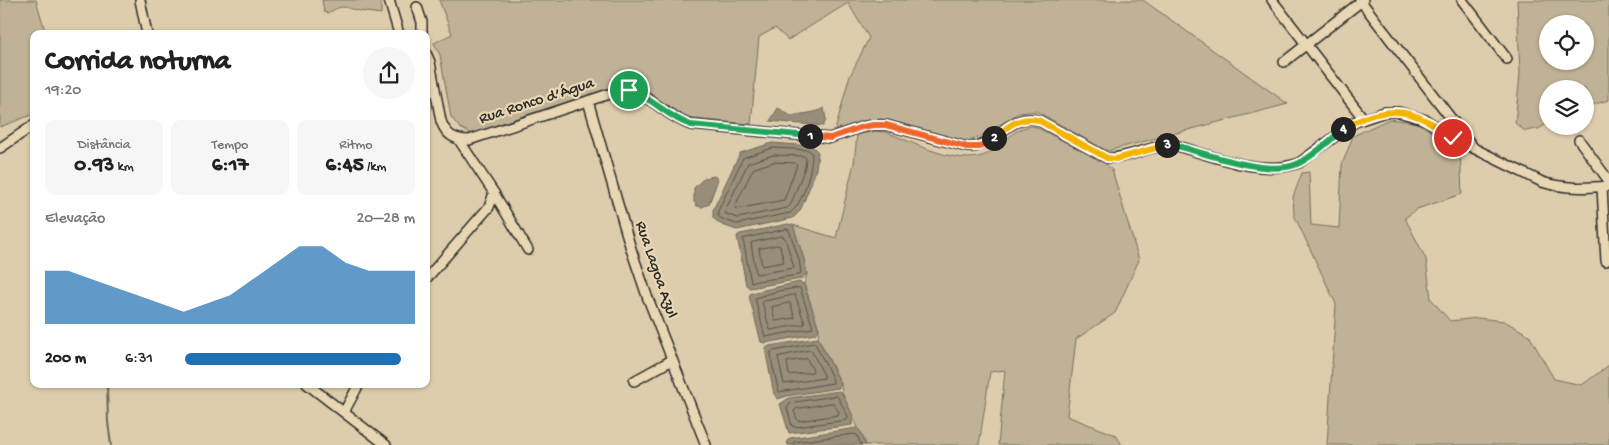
<!DOCTYPE html>
<html lang="pt">
<head>
<meta charset="utf-8">
<style>
	body { margin:0; font-family:"Gochi Hand",sans-serif; background:#f6f6f6; color:#202124; height:100vh; display:flex; flex-direction:column; font-size:19px; white-space:nowrap }
	* { box-sizing:border-box; margin:0 }
	p { font-size:16px; color:#757577 }
	.icon { flex:none; width:28px; height:28px; fill:none; stroke:currentColor; stroke-width:2; stroke-linecap:round; stroke-linejoin:round }
	.map { position:relative; flex:1; overflow:hidden }
	.side { position:absolute; left:30px; top:30px; width:400px; height:358px; display:flex; flex-direction:column; background:#fff; border-radius:10px; box-shadow:0 1px 4px #0004 }
	.side>* { flex:none }
	.buttons { position:absolute; left:1539px; top:15px; display:grid; gap:10px }
	.buttons a { display:grid; place-items:center; width:55px; height:55px; border-radius:50%; background:#fff; box-shadow:0 1px 4px #0004; font-size:25px }
	.pin { position:absolute; display:grid; place-items:center; width:42px; height:42px; color:#fff; margin:-21px; border:2px solid #fff; border-radius:50%; box-shadow:0 1px 5px #0007 }
	.km { position:absolute; width:25px; height:25px; margin:-12px; border-radius:50%; background:#222; color:#fff; font-size:14px; line-height:25px; text-align:center }
	.round { display:grid; place-items:center; flex:none; width:52px; height:52px; border-radius:26px; background:#f6f6f6 }
	.headline { display:flex; align-items:center; justify-content:space-between; height:85px; padding:0 15px }
	h1 { font-size:28px; font-weight:800; line-height:38px }
	.figures { display:grid; grid-template-columns:repeat(3,1fr); gap:8px; height:85px; padding:5px 15px }
	.figures div { display:grid; align-content:center; border-radius:10px; background:#f6f6f6; text-align:center }
	.figures b { font-size:21px; font-weight:800 }
	.figures small { font-size:14px; font-weight:400 }
	.figures p { font-size:14px }
	.chart { height:140px; padding:10px 15px }
	.chart p { display:flex; justify-content:space-between }
	.chart svg { width:100%; height:90px; margin-top:5px; fill:#1f6fb2; opacity:.7 }
	ul { padding:0 15px; list-style:none; font-size:16px }
	li { display:grid; grid-template-columns:80px 60px 1fr; align-items:center; height:38px }
	li i { height:12px; border-radius:6px; background:#1f6fb2 }
	.map>svg:first-child { display:block }
</style>
</head>
<body>
<div class="map">
<svg width="1609" height="445" viewBox="0 0 1609 445">
	<rect width="100%" height="100%" fill="#decdac"/>
	<filter id="ink" filterUnits="userSpaceOnUse"><feTurbulence type="fractalNoise" baseFrequency=".02" numOctaves="2"/><feDisplacementMap in="SourceGraphic" scale="10" xChannelSelector="R" yChannelSelector="G"/><feConvolveMatrix kernelMatrix="1 2 1 2 8 2 1 2 1" color-interpolation-filters="sRGB"/></filter>
	<g filter="url(#ink)">
		<g fill="#c0b296" stroke="#766e60" fill-rule="evenodd">
			<polygon points="0,0 36,0 46,34 34,34 34,114 0,127"/>
			<path d="M322 0H381V14C374 13 367 12 360 11 343 8 345 3 328 13L324 12Z"/>
			<polygon points="439,0 1143,0 1288,104 1107,151 1036,111 1019,113 981,136 964,141 881,119 862,121 835,131 849,78 869,38 848,3 788,40 775,28 759,37 751,124 684,118 639,89 619,86 533,115 497,125 474,135 460,128 451,117 440,55 434,43 452,34"/>
			<path d="M1517 0H1609V100L1585 107V89H1548L1547 124 1538 129 1525 131 1515 123 1520 74ZM1548 24H1585V61H1548Z"/>
			<polygon points="1389,119 1416,122 1460,149 1462,194 1417,209 1405,218 1426,259 1431,299 1450,321 1478,318 1504,321 1529,335 1554,379 1582,385 1609,365 1609,445 1327,445 1336,304 1294,215 1293,197 1302,173 1309,172 1311,225 1339,228 1342,165 1353,136"/>
			<path d="M1034 126 1104 162 1112 170 1139 260 1115 313 1076 339 1067 416 1116 435 1122 445H998L1005 370 990 372 979 445H866L842 393 841 384 818 338 819 329 804 284 807 274 793 225 836 238 854 163 857 135 875 131 886 132C912 142 962 169 989 153 1000 147 1013 131 1023 128 1026 127 1031 126 1034 126Z"/>
		</g>
		<g fill="#978d78" stroke="#6c6659">
			<path d="M778 108 791 116C803 113 813 114 824 108L826 120 823 126 770 121Z"/>
			<polygon points="772,143 812,146 818,152 816,169 811,184 800,211 793,218 737,230 722,225 713,218 713,210 740,153"/>
			<polygon points="714,176 718,179 709,204 702,207 697,206 694,202 694,188 704,178"/>
			<polygon points="788,224 793,225 804,259 807,274 801,279 750,288 746,285 737,236 740,234"/>
			<polygon points="799,282 804,284 819,329 815,334 765,343 761,342 749,296 751,293"/>
			<polygon points="818,338 841,384 839,388 787,396 778,399 774,394 765,349 769,346"/>
			<polygon points="839,391 842,393 853,416 852,425 789,433 780,404 789,398"/>
			<polygon points="857,428 861,432 866,445 788,445 787,441 790,438"/>
		</g>
		<g fill="none" stroke-linecap="round" stroke-linejoin="round">
			<g stroke="#56524a" stroke-width="1">
				<path d="M773 148 809 150 812 154C812 170 803 204 790 213L737 224 724 220 718 216V211L743 158Z"/>
				<polygon points="774,155 804,156 806,158 805,167 791,204 787,208 738,218 726,214 725,211 748,163"/>
				<polygon points="774,162 795,163 797,165 784,200 736,209 735,206 753,169"/>
				<polygon points="787,229 789,230 799,260 801,273 798,275 751,282 743,239"/>
				<polygon points="782,236 785,238 794,268 756,274 751,243"/>
				<polygon points="777,245 780,246 784,262 762,266 759,249"/>
				<polygon points="800,288 813,328 765,337 755,298 778,291"/>
				<polygon points="795,295 805,324 770,330 762,302"/>
				<polygon points="790,303 795,318 775,321 772,307"/>
				<polygon points="815,343 833,380 833,383 779,392 772,363 771,352"/>
				<polygon points="811,350 824,375 824,378 784,384 778,357"/>
				<polygon points="807,359 813,370 812,372 789,375 787,362"/>
				<polygon points="837,396 848,416 847,420 795,427 792,426 787,408 791,403"/>
				<polygon points="833,403 839,412 838,415 799,421 797,419 794,411 796,409"/>
				<polyline points="792,445 794,442 854,434 857,435 861,445"/>
			</g>
			<polyline stroke="#6c6659" stroke-width="2" points="107,384 108,422 111,445"/>
			<defs>
				<g id="minor">
					<polyline points="140,0 147,34"/>
					<polyline points="389,0 399,34"/>
					<polyline points="1272,0 1363,118"/>
					<polyline points="1360,0 1473,147"/>
					<polyline points="1462,0 1507,59"/>
					<polyline points="417,7 422,22 422,34"/>
					<path d="M426 53 430 62 441 121C446 135 454 140 469 140L621 90C649 91 665 117 691 125L830 138 862 127 873 125H886L967 147C998 149 1005 113 1038 120L1107 158C1130 159 1151 144 1174 145 1210 155 1262 177 1299 163L1355 122 1385 112H1399L1426 120 1453 138 1542 182C1564 189 1586 188 1609 186"/>
					<polyline points="1284,62 1363,0"/>
					<polyline points="588,101 631,249 647,296 706,445"/>
					<polyline points="1579,140 1609,181"/>
					<polyline points="0,148 34,125"/>
					<polyline points="1602,187 1606,261"/>
					<polyline points="494,193 528,250"/>
					<polyline points="426,279 489,207 494,193 459,140"/>
					<polyline points="634,381 672,360"/>
					<polyline points="307,384 386,445"/>
					<polyline points="344,412 359,384"/>
				</g>
			</defs>
			<use href="#minor" stroke="#2b2b2b" stroke-width="12"/>
			<use href="#minor" stroke="#e9d7b4" stroke-width="9"/>
		</g>
	</g>
	<g fill="none" stroke-linecap="round" stroke-linejoin="round" filter="url(#ink)">
		<defs>
			<path id="split-1" d="M629 90C652 97 668 118 691 125L810 136"/>
			<polyline id="split-2" points="810,136 830,138 862,127 873,125 886,125 967,147 980,147 994,138"/>
			<path id="split-3" d="M994 138C1008 126 1019 116 1038 120L1107 158 1116 159 1167 145"/>
			<path id="split-4" d="M1167 145H1174C1205 153 1268 177 1297 164 1313 157 1330 140 1343 129"/>
			<path id="split-5" d="M1343 129C1369 112 1399 105 1427 121 1437 125 1444 133 1453 138"/>
		</defs>
		<use href="#split-1" stroke="#fff" stroke-width="10"/>
		<use href="#split-2" stroke="#fff" stroke-width="10"/>
		<use href="#split-3" stroke="#fff" stroke-width="10"/>
		<use href="#split-4" stroke="#fff" stroke-width="10"/>
		<use href="#split-5" stroke="#fff" stroke-width="10"/>
		<use href="#split-1" stroke="#22a559" stroke-width="6"/>
		<use href="#split-2" stroke="#f0652b" stroke-width="6"/>
		<use href="#split-3" stroke="#f5b400" stroke-width="6"/>
		<use href="#split-4" stroke="#22a559" stroke-width="6"/>
		<use href="#split-5" stroke="#f5b400" stroke-width="6"/>
	</g>
	<g text-anchor="middle" dominant-baseline="central" stroke-width="4.5" stroke-linejoin="round" paint-order="stroke">
		<g font-size="16" fill="#2b2b2b" stroke="#e9d7b4">
			<text transform="translate(537 102) rotate(-18)">Rua Ronco d’Água</text>
			<text transform="translate(655 270) rotate(71)">Rua Lagoa Azul</text>
		</g>
	</g>
</svg>
<div class="buttons">
<a><svg class="icon" aria-label="locate" viewBox="0 0 24 24"><circle cx="12" cy="12" r="6"/><path d="M12 2v4M12 18v4M2 12h4M18 12h4"/></svg></a>
<a><svg class="icon" aria-label="layers" viewBox="0 0 24 24"><path d="M12 4l9 5-9 5-9-5zM3 14l9 5 9-5"/></svg></a>
</div>
<div class="pin" style="left:629px;top:90px;background:#1e9e55"><svg class="icon" aria-label="arrive" viewBox="0 0 24 24"><path d="M6 21V4h12l-3 4 3 4H6"/></svg></div>
<div class="pin" style="left:1453px;top:138px;background:#d93025"><svg class="icon" aria-label="check" viewBox="0 0 24 24"><path d="M5 12l5 5 9-10"/></svg></div>
<b class="km" style="left:810px;top:136px">1</b>
<b class="km" style="left:994px;top:138px">2</b>
<b class="km" style="left:1167px;top:145px">3</b>
<b class="km" style="left:1343px;top:129px">4</b>
<section class="side">
<div class="headline"><div><h1>Corrida noturna</h1><p>19:20</p></div><a class="round"><svg class="icon" aria-label="share" viewBox="0 0 24 24"><path d="M12 15V3M7 8l5-5 5 5M5 13v7h14v-7"/></svg></a></div>
<div class="figures">
<div><p>Distância</p><b>0.93<small> km</small></b></div>
<div><p>Tempo</p><b>6:17</b></div>
<div><p>Ritmo</p><b>6:45<small> /km</small></b></div>
</div>
<div class="chart"><p><span>Elevação</span>20–28 m</p>
<svg viewBox="0 0 160 44" preserveAspectRatio="none"><path d="M0 44V18L10 18L20 22L30 26L40 30L50 34L60 38L70 34L80 30L90 22L100 14L110 6L120 6L130 14L140 18L150 18L160 18V44z"/></svg>
</div>
<ul>
<li><b>200 m</b>6:31<i style="width:94%"></i></li>
</ul>
</section>
</div>
</body>
</html>
